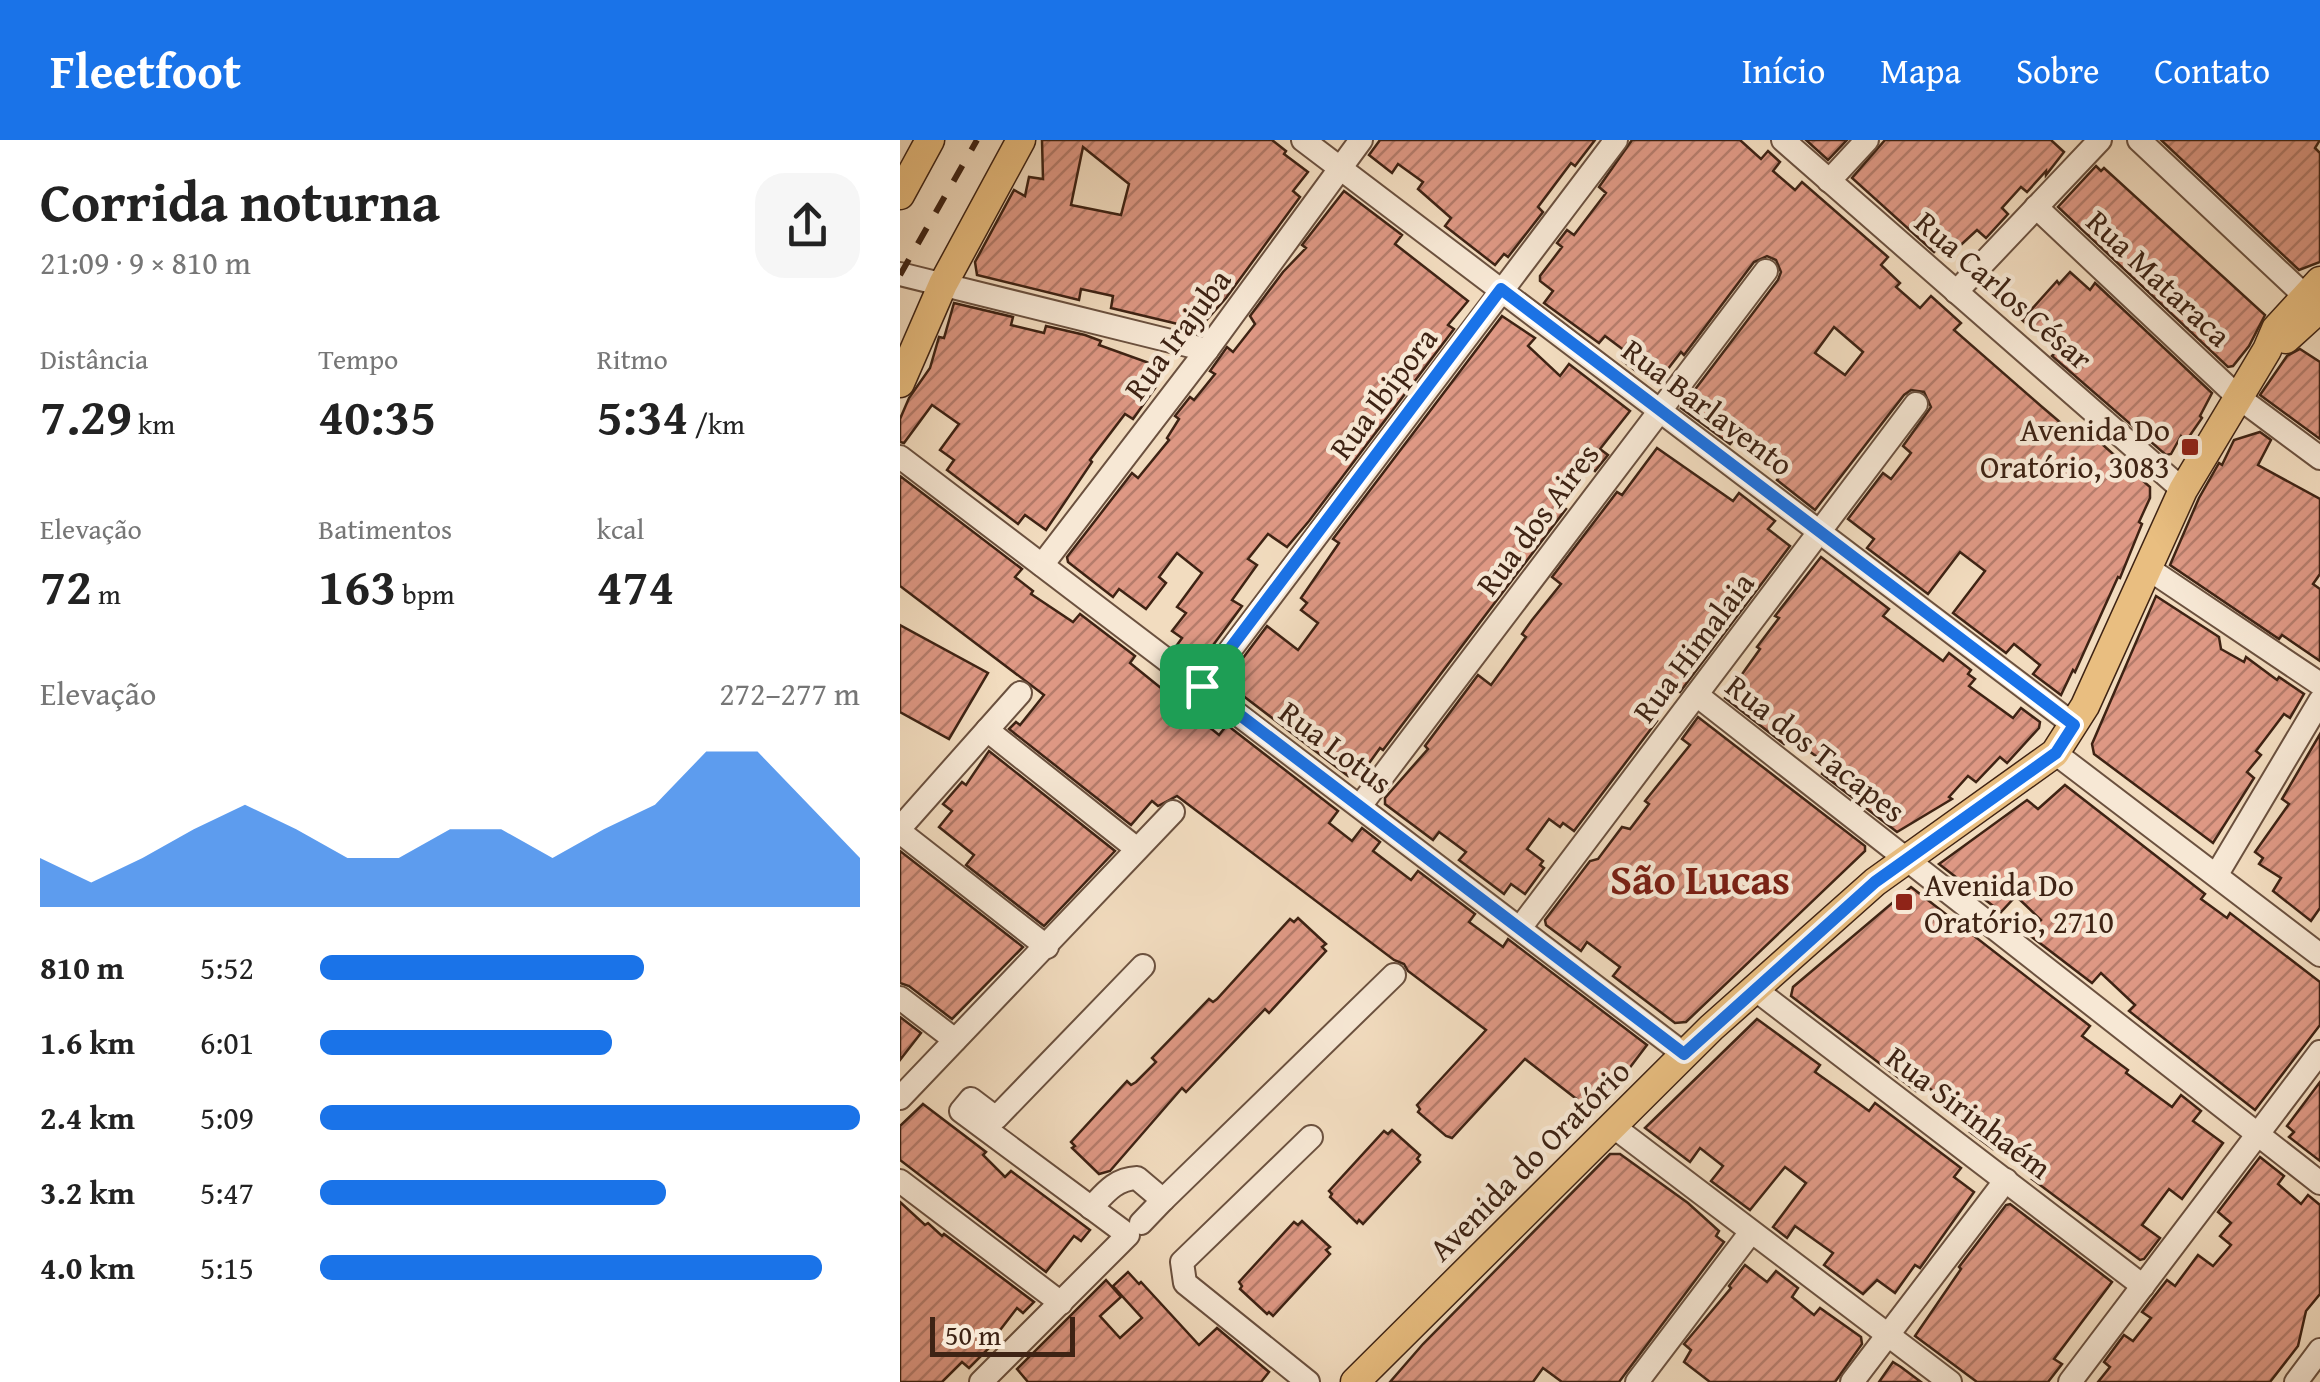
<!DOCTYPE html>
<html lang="pt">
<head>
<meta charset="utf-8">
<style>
	body { margin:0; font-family:"Gentium Book Plus",serif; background:#f6f6f6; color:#222; height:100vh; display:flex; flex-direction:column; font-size:38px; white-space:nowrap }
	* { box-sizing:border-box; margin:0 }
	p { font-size:32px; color:#767676 }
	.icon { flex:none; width:55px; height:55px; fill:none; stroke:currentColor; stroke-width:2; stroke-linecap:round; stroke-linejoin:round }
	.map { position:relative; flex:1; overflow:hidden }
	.details { display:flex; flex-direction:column; background:#fff; width:900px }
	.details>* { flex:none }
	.scale { position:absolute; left:30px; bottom:25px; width:145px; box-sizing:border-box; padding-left:10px; border:5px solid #3e2314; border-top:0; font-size:28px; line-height:35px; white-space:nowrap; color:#3e2314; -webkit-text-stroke:8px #f7e8d5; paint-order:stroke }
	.pin { position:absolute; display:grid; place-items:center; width:85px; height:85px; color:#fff; margin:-42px; border-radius:20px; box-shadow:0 5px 15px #0006 }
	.round { display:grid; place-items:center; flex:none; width:105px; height:105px; border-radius:30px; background:#f6f6f6 }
	.head { display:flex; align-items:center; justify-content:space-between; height:170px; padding:0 40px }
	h1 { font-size:55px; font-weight:600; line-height:75px }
	.figures { display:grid; grid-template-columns:repeat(3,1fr); gap:15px; height:170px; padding:10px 40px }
	.figures div { display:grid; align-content:center }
	.figures b { font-size:50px; font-weight:600 }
	.figures small { font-size:28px; font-weight:400 }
	.figures p { font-size:28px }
	.chart { height:280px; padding:20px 40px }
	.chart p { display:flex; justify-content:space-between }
	.chart svg { width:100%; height:180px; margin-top:10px; fill:#1a73e8; opacity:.7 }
	ul { padding:0 40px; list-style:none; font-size:32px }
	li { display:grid; grid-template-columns:160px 120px 1fr; align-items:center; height:75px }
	li i { height:25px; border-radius:12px; background:#1a73e8 }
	header { display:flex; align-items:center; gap:60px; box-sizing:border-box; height:140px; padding:0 50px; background:#1a73e8; color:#fff }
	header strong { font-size:48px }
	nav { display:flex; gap:55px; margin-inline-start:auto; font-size:35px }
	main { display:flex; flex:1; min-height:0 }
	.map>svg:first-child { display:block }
</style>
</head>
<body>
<header>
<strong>Fleetfoot</strong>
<nav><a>Início</a><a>Mapa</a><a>Sobre</a><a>Contato</a></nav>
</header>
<main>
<section class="details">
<div class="head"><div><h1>Corrida noturna</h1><p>21:09 · 9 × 810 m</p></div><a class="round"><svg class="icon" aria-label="share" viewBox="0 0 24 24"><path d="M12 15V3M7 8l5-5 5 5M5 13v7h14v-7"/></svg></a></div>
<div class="figures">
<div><p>Distância</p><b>7.29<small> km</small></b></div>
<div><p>Tempo</p><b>40:35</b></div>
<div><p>Ritmo</p><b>5:34<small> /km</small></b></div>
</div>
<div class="figures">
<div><p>Elevação</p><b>72<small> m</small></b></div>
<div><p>Batimentos</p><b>163<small> bpm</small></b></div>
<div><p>kcal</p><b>474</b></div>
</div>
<div class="chart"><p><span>Elevação</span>272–277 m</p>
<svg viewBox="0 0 160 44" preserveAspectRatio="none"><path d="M0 44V32L10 38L20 32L30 25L40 19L50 25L60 32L70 32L80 25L90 25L100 32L110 25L120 19L130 6L140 6L150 19L160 32V44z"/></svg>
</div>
<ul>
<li><b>810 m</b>5:52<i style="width:60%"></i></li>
<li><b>1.6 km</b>6:01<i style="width:54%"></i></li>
<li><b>2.4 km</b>5:09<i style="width:100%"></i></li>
<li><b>3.2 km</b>5:47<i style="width:64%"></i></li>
<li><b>4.0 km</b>5:15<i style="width:93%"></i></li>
</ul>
</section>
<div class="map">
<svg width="1420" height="1242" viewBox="0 0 1420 1242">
	<defs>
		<pattern id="building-hatch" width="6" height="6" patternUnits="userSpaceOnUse" patternTransform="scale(2.5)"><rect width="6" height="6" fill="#de9884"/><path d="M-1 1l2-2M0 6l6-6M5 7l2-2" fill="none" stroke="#b57c6b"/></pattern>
	</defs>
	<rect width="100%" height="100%" fill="#f2dcbf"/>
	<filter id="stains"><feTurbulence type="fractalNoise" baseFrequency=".002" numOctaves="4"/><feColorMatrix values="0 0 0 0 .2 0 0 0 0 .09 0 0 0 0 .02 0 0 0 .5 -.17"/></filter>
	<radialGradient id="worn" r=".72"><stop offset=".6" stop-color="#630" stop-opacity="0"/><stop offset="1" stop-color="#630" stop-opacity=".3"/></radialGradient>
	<g fill="url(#building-hatch)" stroke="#3e2314" stroke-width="2.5" fill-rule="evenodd">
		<path d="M142 0H372L386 11 384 14 408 32 393 51 400 57 326 158 303 184 282 185 211 168 213 156 181 149 179 160 77 135 75 122 114 50 125 56 129 37 143 39ZM183 7 229 44 221 75 171 65Z"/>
		<polygon points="480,0 695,0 675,26 671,23 638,67 643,72 608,117 604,114 595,125 545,86 551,78 518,49 523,42 498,24 492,33 469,15"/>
		<path d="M732 0H840L861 19 868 11 880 22 873 31 895 50 902 42 988 117 981 125 1000 143 996 147 1020 168 1031 156 1061 183 1054 190 1141 266 1175 295 1183 287 1250 347V358L1239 382 1242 384 1220 438 1218 437 1175 532 1173 530 1161 555 1133 534 1140 525 1114 504 1106 513 1053 473 1085 431 1060 412 1028 454 967 408 974 399 948 379 983 333 991 339 1011 313 1003 306 1031 267 1024 252 1011 250 1004 255 915 370 877 340 884 331 841 299 836 297 830 304 781 268 878 140 881 132 876 120 867 116 854 122 784 215 781 212 761 238 742 223 736 231 723 221 729 214 705 196 699 203 644 163 653 151 640 141V136L662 107 657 103 667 90 674 95 706 53 699 47ZM934 187 963 212 945 235 915 213Z"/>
		<polygon points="906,0 947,0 928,20"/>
		<polygon points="985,0 1151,0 1164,12 1146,35 1146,31 1127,52 1121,47 1102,68 1108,74 1086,98 1077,90 1051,114 1041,105 1034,112 952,38"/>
		<polygon points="1261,0 1420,0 1415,8 1420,13 1420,122 1399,130"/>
		<polygon points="1196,26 1201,31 1204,28 1365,175 1349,206 1333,226 1328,227 1158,67"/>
		<polygon points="444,51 502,95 495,104 568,161 548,185 554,189 409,381 387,407 368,394 348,419 357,425 332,460 342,466 305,516 294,517 277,505 282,498 272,491 286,473 277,467 302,433 277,413 259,437 266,443 246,469 219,449 213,457 168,422 167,417 232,333 238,338 269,300 267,298 279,279 275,276 290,257 294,260 315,234 310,231 327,207 333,212 355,184 350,176 383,132 406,108 402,105"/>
		<polygon points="1170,132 1190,150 1195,143 1312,253 1300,276 1302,278 1286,301 1281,296 1271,314 1266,315 1152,216 1156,212 1122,180 1157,141 1159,144"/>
		<polygon points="54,163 113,177 111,185 144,193 146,186 185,195 201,201 199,205 252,224 247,238 258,244 233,279 225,274 190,320 192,322 146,390 125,375 118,384 47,330 54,320 40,310 59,284 32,265 4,303 0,302 0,279 9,258 30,228 39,197 44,198"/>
		<polygon points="602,176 635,198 628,206 660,236 669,224 730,271 700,309 708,315 695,331 688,326 659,364 666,369 483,610 480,608 462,633 453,629 448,636 325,542 367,486 398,510 418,483 401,470 407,463 401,458 439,403 433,399"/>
		<polygon points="1400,209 1420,222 1420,299 1360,255 1387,216"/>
		<polygon points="1360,292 1371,300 1358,325 1420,359 1420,434 1413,444 1420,449 1420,521 1382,495 1379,499 1270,425 1299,358 1319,323 1322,325 1334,300"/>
		<polygon points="757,308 833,361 839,353 875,381 868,389 890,406 780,552 773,546 751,576 757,581 674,691 663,683 660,687 649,679 627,709 643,721 640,725 644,728 625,754 611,744 604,754 559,720 566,712 539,692 533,700 485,664 485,658 528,609 525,606 578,535 591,545 626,497 622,494 632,480 661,444 652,437 717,352 722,355"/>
		<polygon points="0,336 122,429 115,437 133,451 131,454 173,482 180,474 235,516 230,523 319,595 327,585 438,671 429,683 452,701 462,688 480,702 473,711 511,740 518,731 575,774 569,782 603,807 608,799 747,905 725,934 728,936 692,971 625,919 552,998 546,996 518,972 520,969 517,965 586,890 508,831 504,824 494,820 277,656 258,666 252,661 231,685 109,589 116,582 120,585 144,555 0,446"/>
		<polygon points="921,417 989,469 983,476 1043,521 1049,513 1071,530 1068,534 1075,539 1069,546 1113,578 1121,568 1140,582 1139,588 1107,623 1100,617 1076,642 1068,636 1049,657 1052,659 997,692 922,634 928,625 890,597 884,604 825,558 860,509 857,507 879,478 875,476"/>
		<polygon points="1256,456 1319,497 1321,509 1344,522 1346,517 1377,540 1379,537 1404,554 1390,578 1384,574 1356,611 1361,615 1347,632 1354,638 1313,703 1194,614 1192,604"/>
		<polygon points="0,485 88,533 49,599 0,572"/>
		<polygon points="798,577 965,706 965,711 786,882 775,883 713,836 720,827 687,802 681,811 646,785 645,780 690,721 698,719 722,687 730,689 749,664 745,661 790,605 782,599"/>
		<polygon points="1420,594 1420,768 1411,781 1373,751 1381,738 1359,724 1363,718 1355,712 1389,664 1382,659"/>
		<polygon points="89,611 215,711 144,786 66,725 74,715 39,687 52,671 43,664 62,642 66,645"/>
		<polygon points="1165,645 1305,754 1301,759 1327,778 1330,773 1420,842 1420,885 1355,970 1229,871 1235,865 1201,833 1192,843 1128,794 1141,780 1116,756 1101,772 1039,724 1127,660 1138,669"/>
		<polygon points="0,711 123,807 52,879 9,846 0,843"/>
		<polygon points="1011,747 1190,886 1182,896 1228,930 1226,933 1272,967 1281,955 1301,971 1293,981 1323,1003 1282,1059 1269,1049 1242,1085 1260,1098 1244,1119 1240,1120 1132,1039 1138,1032 1099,1002 1093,1009 1070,992 1076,984 1058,969 1022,943 1016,951 891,856 893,847"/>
		<polygon points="398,778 426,804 422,807 426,811 369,873 365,869 286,952 282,948 210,1031 199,1034 172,1008 175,1006 171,1002 227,941 231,945 236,942 256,922 252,918 309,859 313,862 317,859 390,779 394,782"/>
		<polygon points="0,877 21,893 0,920"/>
		<polygon points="857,879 920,925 915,932 939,949 969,971 975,963 1061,1028 1054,1037 1074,1052 1020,1128 1015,1125 995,1153 977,1140 963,1154 924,1125 933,1113 895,1086 887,1098 873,1087 906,1043 885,1027 850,1070 811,1041 823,1026 800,1008 790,1022 745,988"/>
		<polygon points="1420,942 1420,1021 1389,997 1394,992 1387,986"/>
		<polygon points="23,964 86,1012 83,1015 105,1037 111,1031 190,1090 181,1101 174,1096 146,1132 0,1020 0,986"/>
		<polygon points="492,990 520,1015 517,1019 520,1022 463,1084 459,1080 457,1083 430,1057 432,1054 429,1051 484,991 488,994"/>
		<polygon points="710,1014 720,1014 788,1063 819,1091 816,1096 824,1102 719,1242 662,1242 643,1228 633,1242 490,1242 523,1204"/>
		<polygon points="1360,1017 1384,1036 1378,1044 1401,1064 1408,1055 1420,1065 1420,1154 1406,1171 1398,1206 1370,1242 1198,1242 1210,1227 1204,1222 1224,1195 1233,1201 1251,1178 1242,1172 1267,1140 1275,1146 1298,1115 1313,1126 1331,1105 1320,1096 1331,1083 1318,1072"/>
		<polygon points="0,1062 25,1085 28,1083 42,1096 44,1094 134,1162 123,1173 117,1168 94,1198 97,1200 69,1228 62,1222 42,1242 0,1242"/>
		<polygon points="1110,1064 1212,1142 1154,1219 1162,1224 1148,1242 1077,1242 1015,1196 1061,1129 1059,1127 1106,1065"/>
		<polygon points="402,1081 430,1107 426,1110 430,1114 373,1176 369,1172 367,1174 340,1149 342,1146 339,1142 394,1082 398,1085"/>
		<polygon points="845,1125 867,1142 876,1131 898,1148 892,1157 914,1175 920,1168 961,1197 962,1204 935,1242 810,1242 784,1222 791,1210 784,1204 831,1148 829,1146"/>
		<polygon points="228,1132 239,1144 241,1142 299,1205 317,1188 369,1232 361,1242 128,1242 117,1229 206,1140 221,1157 200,1176 220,1198 242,1178 213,1146"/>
		<polygon points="993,1222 1001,1227 1021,1242 979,1242"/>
	</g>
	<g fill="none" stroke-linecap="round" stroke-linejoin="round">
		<defs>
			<g id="minor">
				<polyline points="403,0 1174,585"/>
				<polyline points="883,0 1283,350"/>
				<polyline points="1239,0 1404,155"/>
				<polyline points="929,41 967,0"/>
				<polyline points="1136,67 1338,257 1420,318"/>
				<polyline points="0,134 307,210"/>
				<polyline points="1056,152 1200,0"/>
				<polyline points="0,317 784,914"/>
				<polyline points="142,425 307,210 461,0"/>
				<polyline points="1246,427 1420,544"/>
				<polyline points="303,546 716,0"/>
				<polyline points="798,556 1420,1043"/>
				<polyline points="87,590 237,709"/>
				<polyline points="1155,613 1420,815"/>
				<polyline points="460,666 866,131"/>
				<polyline points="0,688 120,553"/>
				<polyline points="0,692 147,807"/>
				<polyline points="1317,734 1420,561"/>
				<polyline points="620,788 1016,264"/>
				<polyline points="856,850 1243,1146"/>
				<polyline points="0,858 55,900"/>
				<polyline points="0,958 273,672"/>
				<polyline points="714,987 1050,1242"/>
				<polyline points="0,1041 161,1163"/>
				<polyline points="263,1060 494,835"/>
				<path d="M191 1068C205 1053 215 1039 237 1038L263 1060 241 1083"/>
				<polyline points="81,1242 228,1095 61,971 71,959 96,978 243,826"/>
				<polyline points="408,1242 285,1143 282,1122 411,997"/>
				<polyline points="737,1242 851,1092"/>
				<polyline points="952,1242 1106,1040"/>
				<polyline points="1170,1242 1420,912"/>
				<polyline points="1396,1242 1420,1210"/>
			</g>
			<g id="major">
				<polyline points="0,55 30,0"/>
				<polyline points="1386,199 1420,168"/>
				<polyline points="0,243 43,144 121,0"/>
				<polyline points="455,1242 811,888 975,742 1155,613 1185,566 1283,350 1367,210 1376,189 1420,141"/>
			</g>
		</defs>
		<use href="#minor" stroke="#6b513f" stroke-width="26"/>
		<use href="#major" stroke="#3e2314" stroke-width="31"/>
		<use href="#minor" stroke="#f7e8d5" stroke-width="22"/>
		<use href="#major" stroke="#e9be80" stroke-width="28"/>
		<polyline stroke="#3e2314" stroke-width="6" stroke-dasharray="18 18" stroke-linecap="butt" points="0,135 77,0"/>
	</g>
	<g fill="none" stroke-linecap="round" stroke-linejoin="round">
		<defs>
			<polygon id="route" points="601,149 1174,585 1156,613 975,742 784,914 302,546"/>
		</defs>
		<use href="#route" stroke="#fff" stroke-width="20"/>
		<use href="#route" stroke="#1a73e8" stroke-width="12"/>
	</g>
	<g fill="#8f2418" stroke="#f7e8d5" stroke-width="4">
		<rect x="1280" y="297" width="20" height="20" rx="5"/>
		<rect x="994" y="752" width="20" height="20" rx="5"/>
	</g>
	<g text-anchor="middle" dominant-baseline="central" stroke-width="9" stroke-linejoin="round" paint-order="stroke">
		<g font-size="32" fill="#3e2314" stroke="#f7e8d5">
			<text transform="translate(1259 138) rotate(43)">Rua Mataraca</text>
			<text transform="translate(1104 150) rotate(41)">Rua Carlos César</text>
			<text transform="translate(277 194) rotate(-53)">Rua Irajuba</text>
			<text transform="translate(483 253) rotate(-53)">Rua Ibipora</text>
			<text transform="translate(808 267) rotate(37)">Rua Barlavento</text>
			<text transform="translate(637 379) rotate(-53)">Rua dos Aires</text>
			<text transform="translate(793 507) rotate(-53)">Rua Himalaia</text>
			<text transform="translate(436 607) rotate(37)">Rua Lotus</text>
			<text transform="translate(916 608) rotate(38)">Rua dos Tacapes</text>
			<text transform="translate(1069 972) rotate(37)">Rua Sirinhaém</text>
			<text transform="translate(629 1020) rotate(-45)">Avenida do Oratório</text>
		</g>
		<g font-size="32" fill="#3e2314" stroke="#f7e8d5" text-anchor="end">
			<text x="1270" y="289">Avenida Do<tspan x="1270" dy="37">Oratório, 3083</tspan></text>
			<text x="1024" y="744" text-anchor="start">Avenida Do<tspan x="1024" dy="37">Oratório, 2710</tspan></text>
		</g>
		<g font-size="42" font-weight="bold" fill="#7a1f14" stroke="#f7e8d5">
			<text x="800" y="738">São Lucas</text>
		</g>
	</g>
	<rect width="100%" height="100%" filter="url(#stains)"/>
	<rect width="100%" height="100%" fill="url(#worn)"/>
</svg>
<div class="scale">50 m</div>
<div class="pin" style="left:302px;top:546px;background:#1e9e55"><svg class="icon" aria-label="arrive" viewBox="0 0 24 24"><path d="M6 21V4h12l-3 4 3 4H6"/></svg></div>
</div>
</main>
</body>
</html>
